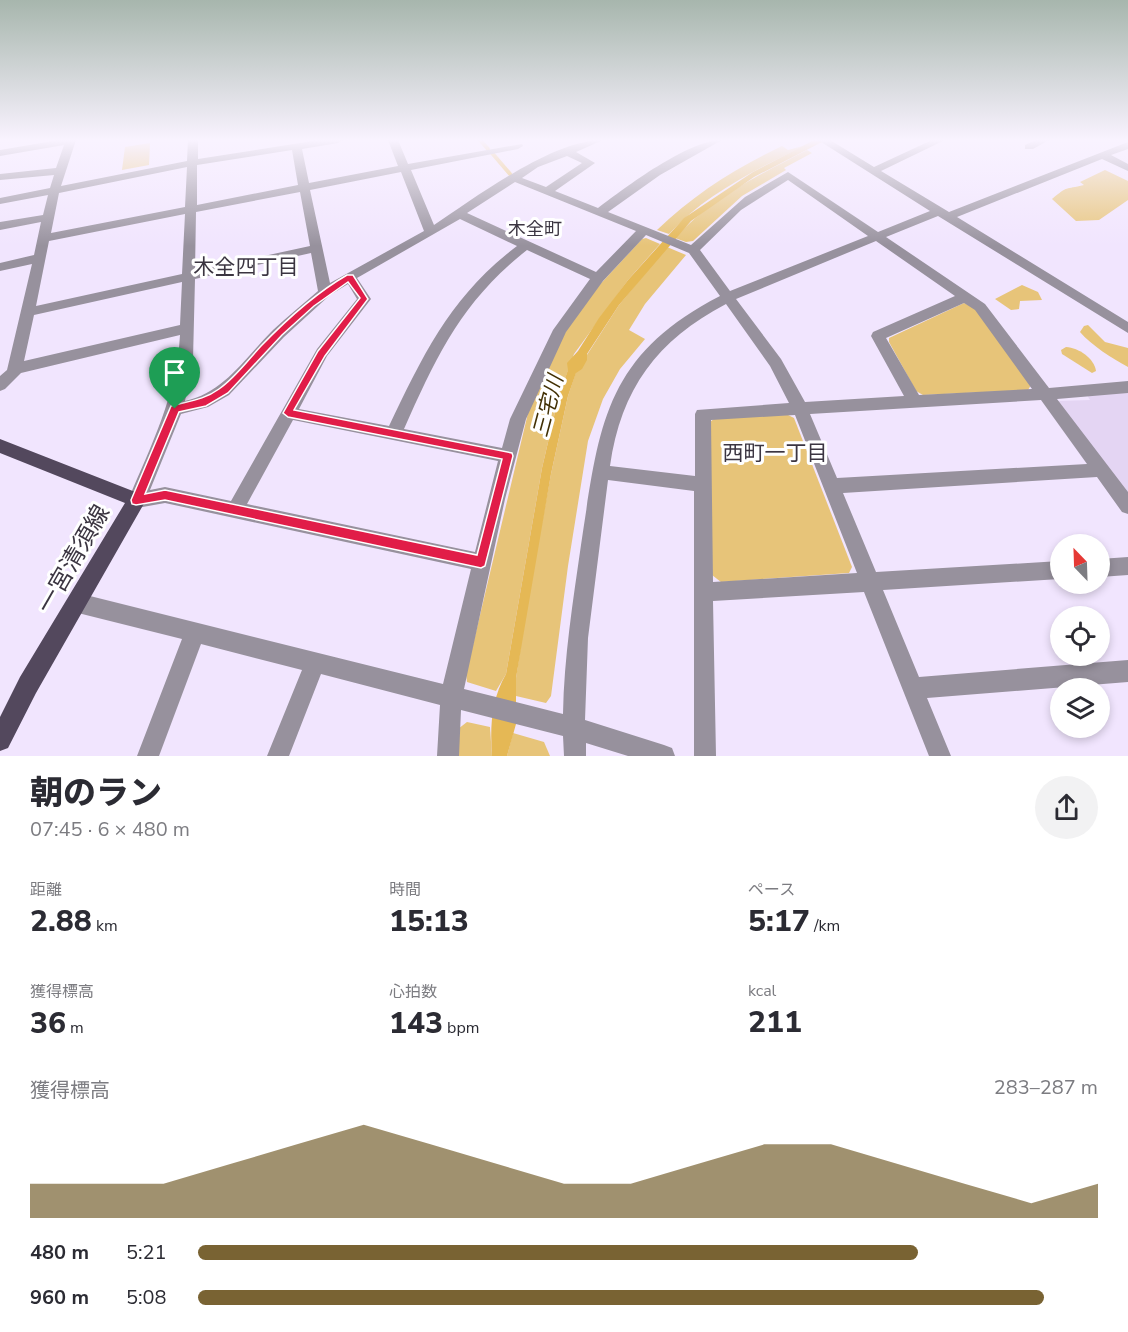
<!DOCTYPE html>
<html lang="ja">
<head>
<meta charset="utf-8">
<style>
	body { margin:0; font-family:"Nunito Sans","Noto Sans JP",sans-serif; background:#f2f2f3; color:#2b2b33; height:100vh; display:flex; flex-direction:column; font-size:22px; white-space:nowrap }
	* { box-sizing:border-box; margin:0 }
	p { font-size:20px; color:#7c7c81 }
	.icon { flex:none; width:33px; height:33px; fill:none; stroke:currentColor; stroke-width:2; stroke-linecap:round; stroke-linejoin:round }
	.map { position:relative; height:756px; overflow:hidden }
	.side { display:flex; flex-direction:column; background:#fff; flex:1 }
	.side>* { flex:none }
	.needle { width:39px; rotate:337deg }
	.buttons { position:absolute; left:1050px; top:534px; display:grid; gap:12px }
	.buttons a { display:grid; place-items:center; width:60px; height:60px; border-radius:50%; background:#fff; box-shadow:0 3px 9px #0003; font-size:30px }
	.pin { position:absolute; display:grid; place-items:center; width:51px; height:51px; color:#fff; margin:-62px -26px; border-radius:50% 50% 50% 0; rotate:-45deg; box-shadow:0 0 6px #0007 }
	.pin .icon { rotate:45deg }
	.round { display:grid; place-items:center; flex:none; width:63px; height:63px; border-radius:32px; background:#f2f2f3 }
	.head { display:flex; align-items:center; justify-content:space-between; height:102px; padding:0 30px }
	h1 { font-size:33px; font-weight:800; line-height:45px }
	.stats { display:grid; grid-template-columns:repeat(3,1fr); gap:9px; height:102px; padding:6px 30px }
	.stats div { display:grid; align-content:center }
	.stats b { font-size:30px; font-weight:800 }
	.stats small { font-size:16px; font-weight:400 }
	.stats p { font-size:16px }
	.chart { height:168px; padding:12px 30px }
	.chart p { display:flex; justify-content:space-between }
	.chart svg { width:100%; height:108px; margin-top:6px; fill:#796333; opacity:.7 }
	ul { padding:0 30px; list-style:none; font-size:20px }
	li { display:grid; grid-template-columns:96px 72px 1fr; align-items:center; height:45px }
	li i { height:15px; border-radius:8px; background:#796333 }
	.map>svg:first-child { display:block }
</style>
</head>
<body>
<div class="map">
<svg width="1128" height="756" viewBox="0 0 1128 756">
	<rect width="100%" height="100%" fill="#f1e5fe"/>
	<polygon fill="#e4d5f3" points="1128,391 1128,494 1058,401 1090,400 1087,395"/>
	<g fill="#e7c479">
		<polygon points="150,143 149,165 122,170 125,147"/>
		<path d="M782 146 788 150 803 146C756 170 704 195 669 234L657 230C694 194 736 168 782 146Z"/>
		<path d="M807 150 812 153 784 168 786 170 742 196 693 241 686 242 675 238C711 198 761 174 807 150Z"/>
		<path d="M1105 170 1128 181V200L1099 220 1076 221 1052 199C1069 185 1064 190 1084 185L1080 182Z"/>
		<polygon points="646,238 660,244 628,280 574,354 559,395 542,468 506,674 496,691 467,682 466,674 528,413 553,353 575,316 593,292 642,239"/>
		<polygon points="667,247 686,255 645,304 629,330 645,339 620,369 603,399 588,441 568,566 551,696 546,703 516,696 516,678 528,598 551,474 568,396 576,372 619,305"/>
		<polygon points="1022,285 1038,292 1042,300 1020,301 1019,309 1011,310 995,299"/>
		<polygon points="964,303 975,308 1031,385 1028,390 923,395 916,391 889,342 889,338"/>
		<path d="M1088 325 1105 342 1128 348V367C1112 358 1092 346 1080 332L1084 326Z"/>
		<path d="M1066 347C1079 348 1094 358 1096 371L1092 373 1062 354 1061 350Z"/>
		<polygon points="788,415 794,418 852,567 849,573 721,582 712,575 710,422 715,418"/>
		<polygon points="467,722 490,727 492,756 458,756 458,729"/>
		<polygon points="513,733 544,742 550,756 507,756"/>
	</g>
	<path fill="#e5b855" d="M814 140H832L820 143 754 177 691 221 619 305 587 354V360L582 369 576 373 568 396 551 474 516 678V724L507 756H492C490 727 491 700 506 674L542 468 559 395 568 370 567 363 578 351 599 318 628 280 684 218 753 172Z"/>
	<g fill="none" stroke-linecap="round" stroke-linejoin="round">
		<g stroke="#e5b855" stroke-width="4">
			<polyline points="480,140 488,149"/>
			<polyline points="492,153 510,174"/>
		</g>
		<g fill="#97919d" fill-rule="evenodd">
			<path d="M59 140H76L61 186 187 161 188 140H198V159L319 140H343L338 143 302 149 309 183 398 166 388 140H398L408 164 522 144 523 146 518 149 411 170 434 225C476 197 554 139 603 140L576 152 595 163 555 191 598 208C626 187 688 140 722 140L660 175 608 212 691 245 745 197 788 172 878 232 930 211 818 140H830L874 167 932 140H945L881 171 949 212 1128 142V149L1111 155 1128 164V171L1102 159 957 217 1128 322V333L938 216 886 237 985 304 1049 388 1128 381V393L1057 399 1128 492V514L1122 512 1097 477 843 493 876 572 1060 561V579L883 590 919 677 1128 660V682L927 698 951 756H929L864 592 713 601 716 756H694V491L608 480 588 638 585 720 664 745 672 748 675 756H628L586 743V756H564L563 736 461 710 459 756H437L440 705 321 674 289 756H267L302 670 201 644 159 756H137L182 639 78 613 71 610 68 603 71 596 78 593 443 684 471 569 165 503 137 508 131 505 128 500C151 446 177 394 180 335L21 373 5 389 0 391V376L7 370 32 264 0 271V263L34 255 41 222 0 230V222L43 215 48 195 0 204V198L50 188 54 175 0 180V174L56 168 64 145 0 156V150ZM292 150 298 185 197 205V165ZM567 156 582 163 546 187 522 178 538 167ZM187 167 185 207 51 233 59 193ZM401 172 424 231 330 283 310 190ZM788 180 868 236 730 291 700 250 741 210ZM515 182 636 231 596 272 467 213ZM300 192 310 246 195 271 196 212ZM185 214 182 274 36 306 49 241ZM460 219 517 246C451 296 424 353 389 426L299 409 327 356 371 299 357 278ZM646 235 689 253 720 296C603 356 599 428 581 545 573 601 564 657 563 714L464 689 505 499 526 419 566 332 603 281ZM876 241 955 296 873 332 871 336 904 396 805 402 781 359 736 299ZM527 250 590 279 553 330 510 419 502 448 404 429C437 355 462 301 527 250ZM311 253 318 291C303 304 287 317 273 330 246 357 224 393 185 401L193 359 195 279ZM182 282 180 325 24 361 34 315ZM348 284 357 299 317 349 231 501 165 487 150 490 181 414 208 407 229 395 284 337 330 295ZM964 303 975 310 1032 389 919 395 886 338ZM726 304 770 366 789 403 697 410 695 414V476L610 466C621 389 657 340 726 304ZM1041 400 1087 464 837 478 810 414ZM795 415 857 573 713 582 711 420ZM293 420 498 461 475 552 247 504Z"/>
			<polygon points="1036,140 1049,140 1033,149 1025,149 1025,145"/>
			<polygon points="1128,557 1128,575 1100,577 1100,559"/>
		</g>
		<polygon fill="#53485d" fill-rule="evenodd" points="0,439 143,495 146,500 36,693 8,748 0,751 0,717 20,677 125,503 0,453"/>
	</g>
	<linearGradient id="sky" x2="0" y2="1"><stop stop-color="#a7b6ad"/><stop offset="0.57" stop-color="#f9f3ff"/><stop offset="1" stop-color="#f9f3ff" stop-opacity="0"/></linearGradient>
	<rect width="1128" height="246" fill="url(#sky)"/>
	<path fill="#e11d48" stroke="#fff" stroke-width="1.5" fill-rule="evenodd" d="M347 275H353L368 299 325 356 294 410 512 453 513 456 485 566 481 568 165 500 136 505 132 504 131 500 171 406C189 401 204 400 219 389 235 378 248 360 261 346 287 319 314 294 347 275ZM348 282 360 298 318 351 283 413 288 417 502 459 477 555 165 490 145 494 179 412 206 406 228 393 282 335 314 306Z"/>
	<g text-anchor="middle" dominant-baseline="central" stroke-width="6" stroke-linejoin="round" paint-order="stroke">
		<g font-size="18" fill="#3b3541" stroke="#fff">
			<text x="535" y="229">木全町</text>
		</g>
		<g font-size="21" fill="#3b3541" stroke="#fff">
			<text x="246" y="267">木全四丁目</text>
			<text x="775" y="453">西町一丁目</text>
		</g>
		<g font-size="21" font-style="italic" fill="#423004" stroke="#fff">
			<text transform="translate(548 406) rotate(-75)">三宅川</text>
		</g>
		<g font-size="24" fill="#3b3541" stroke="#fff">
			<text transform="translate(73 559) rotate(-60)">一宮清須線</text>
		</g>
	</g>
</svg>
<div class="buttons">
<a><svg class="needle" viewBox="-14 -14 28 28"><path d="M0-13l5 13h-10z" fill="#e53935"/><path d="M0 13l5-13h-10z" fill="#7c7c81"/></svg></a>
<a><svg class="icon" aria-label="locate" viewBox="0 0 24 24"><circle cx="12" cy="12" r="6"/><path d="M12 2v4M12 18v4M2 12h4M18 12h4"/></svg></a>
<a><svg class="icon" aria-label="layers" viewBox="0 0 24 24"><path d="M12 4l9 5-9 5-9-5zM3 14l9 5 9-5"/></svg></a>
</div>
<div class="pin" style="left:175px;top:409px;background:#1e9e55"><svg class="icon" aria-label="arrive" viewBox="0 0 24 24"><path d="M6 21V4h12l-3 4 3 4H6"/></svg></div>
</div>
<section class="side">
<div class="head"><div><h1>朝のラン</h1><p>07:45 · 6 × 480 m</p></div><a class="round"><svg class="icon" aria-label="share" viewBox="0 0 24 24"><path d="M12 15V3M7 8l5-5 5 5M5 13v7h14v-7"/></svg></a></div>
<div class="stats">
<div><p>距離</p><b>2.88<small> km</small></b></div>
<div><p>時間</p><b>15:13</b></div>
<div><p>ペース</p><b>5:17<small> /km</small></b></div>
</div>
<div class="stats">
<div><p>獲得標高</p><b>36<small> m</small></b></div>
<div><p>心拍数</p><b>143<small> bpm</small></b></div>
<div><p>kcal</p><b>211</b></div>
</div>
<div class="chart"><p><span>獲得標高</span>283–287 m</p>
<svg viewBox="0 0 160 44" preserveAspectRatio="none"><path d="M0 44V30L10 30L20 30L30 22L40 14L50 6L60 14L70 22L80 30L90 30L100 22L110 14L120 14L130 22L140 30L150 38L160 30V44z"/></svg>
</div>
<ul>
<li><b>480 m</b>5:21<i style="width:80%"></i></li>
<li><b>960 m</b>5:08<i style="width:94%"></i></li>
</ul>
</section>
</body>
</html>
